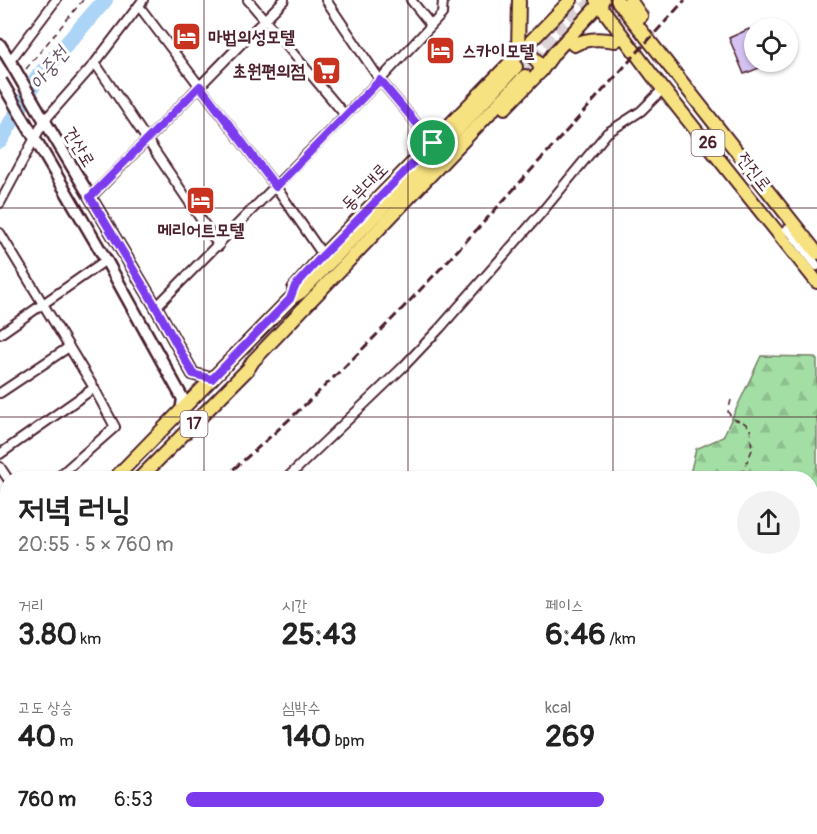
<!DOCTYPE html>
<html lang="ko">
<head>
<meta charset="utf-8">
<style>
	body { margin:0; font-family:Pangolin,"Poor Story",sans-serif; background:#f2f2f2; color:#222; height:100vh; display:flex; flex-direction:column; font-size:22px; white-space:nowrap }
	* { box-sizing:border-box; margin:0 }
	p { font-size:20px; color:#767676 }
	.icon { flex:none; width:33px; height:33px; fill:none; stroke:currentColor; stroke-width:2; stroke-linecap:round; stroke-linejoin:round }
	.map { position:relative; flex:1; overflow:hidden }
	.side { position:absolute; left:0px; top:471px; width:818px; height:363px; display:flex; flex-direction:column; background:#fff; border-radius:24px 24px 0 0; box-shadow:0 2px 4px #0004 }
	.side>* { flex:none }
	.tools { position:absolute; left:744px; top:18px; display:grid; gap:12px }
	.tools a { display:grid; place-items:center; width:54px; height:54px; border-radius:50%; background:#fff; box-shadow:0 2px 4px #0004; font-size:30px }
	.pin { position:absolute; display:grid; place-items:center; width:51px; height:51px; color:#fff; margin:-26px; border:3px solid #fff; border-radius:50%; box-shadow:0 2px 6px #0007 }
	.round { display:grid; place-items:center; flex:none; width:63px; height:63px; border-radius:32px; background:#f2f2f2 }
	.head { display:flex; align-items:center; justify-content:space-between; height:102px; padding:0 18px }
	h1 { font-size:33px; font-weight:800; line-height:45px }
	.metrics { display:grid; grid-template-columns:repeat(3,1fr); gap:9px; height:102px; padding:6px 18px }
	.metrics div { display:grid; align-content:center }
	.metrics b { font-size:30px; font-weight:800 }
	.metrics small { font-size:16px; font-weight:400 }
	.metrics p { font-size:16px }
	ul { padding:0 18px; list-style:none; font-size:20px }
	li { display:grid; grid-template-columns:96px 72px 1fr; align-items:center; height:45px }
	li i { height:15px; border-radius:8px; background:#7c3aed }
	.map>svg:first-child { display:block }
</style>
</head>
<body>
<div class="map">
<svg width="817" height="834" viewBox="0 0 817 834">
	<defs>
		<pattern id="forest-firs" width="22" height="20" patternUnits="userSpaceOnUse" patternTransform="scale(1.5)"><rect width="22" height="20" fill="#a3dfa5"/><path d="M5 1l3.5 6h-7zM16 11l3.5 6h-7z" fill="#8ebf8e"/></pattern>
	</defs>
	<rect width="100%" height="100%" fill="#fff"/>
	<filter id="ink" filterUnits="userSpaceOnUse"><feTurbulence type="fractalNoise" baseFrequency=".0167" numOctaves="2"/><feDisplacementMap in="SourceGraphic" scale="12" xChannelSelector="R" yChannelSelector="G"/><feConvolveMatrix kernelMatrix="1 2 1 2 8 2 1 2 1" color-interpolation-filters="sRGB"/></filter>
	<g filter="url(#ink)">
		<g fill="url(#forest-firs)" stroke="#767f68" stroke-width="1.5">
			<polygon points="761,356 814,357 817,360 817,508 810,513 810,478 689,478 696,449 723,437"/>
			<polygon points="817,813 817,834 798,834 805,827 810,826 810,821"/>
			<polygon points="37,827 37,826 619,827 609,834 40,834"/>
		</g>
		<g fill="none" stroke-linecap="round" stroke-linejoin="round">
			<polyline stroke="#acd4f6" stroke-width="16" points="0,141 38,77 105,0"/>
		</g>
		<polygon fill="#d4c2f2" stroke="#4a1f2b" stroke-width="1.5" points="749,29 754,44 754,62 774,62 744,74 729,38"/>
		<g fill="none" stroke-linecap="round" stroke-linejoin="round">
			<g stroke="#dbd2d5" stroke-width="12" stroke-dasharray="12 6" stroke-linecap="butt">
				<polyline points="516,67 578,0"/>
				<polyline points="525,76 593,0"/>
			</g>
			<defs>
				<g id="street">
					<polyline points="248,0 345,115"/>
					<polyline points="326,0 380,80 433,143"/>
					<polyline points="411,0 431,25"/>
					<polyline points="139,6 276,187 323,255"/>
					<polyline points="10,61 56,0"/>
					<polyline points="95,63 219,246"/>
					<polyline points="91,197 284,0"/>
					<polyline points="0,203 44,121 95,63 143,0"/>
					<polyline points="0,233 94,388 115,427 57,478"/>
					<polyline points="781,234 788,229 817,266"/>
					<polyline points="156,307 380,80 442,14 443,0"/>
					<polyline points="0,334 106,260"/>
					<polyline points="0,393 69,347"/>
					<polyline points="0,454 94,388"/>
					<polyline points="0,467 8,479"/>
					<polyline points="287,478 403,367 440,328 541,213 607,133 641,111 663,89"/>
					<polyline points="0,526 8,520"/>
				</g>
				<g id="secondary">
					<polyline points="0,45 14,68"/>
					<polyline points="40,113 156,307 193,374 212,379"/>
					<polyline points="27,125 106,260 183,399 181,411"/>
				</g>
				<g id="primary">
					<polyline points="596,0 652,75 817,282"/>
					<polyline points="617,0 817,253"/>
					<polyline points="630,0 641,16 635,23"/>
					<path d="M567 39 574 45C586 38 600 38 615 41L622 36"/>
					<polyline points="518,53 519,0"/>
					<path d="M518 53C531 53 538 58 541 71"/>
					<polyline points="505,108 541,71 554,53 603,0"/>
					<polyline points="294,289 323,255 571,0"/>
					<polyline points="115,478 290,299 301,292 415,175 516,67"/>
					<polyline points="140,478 248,369 253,361 525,76"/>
					<polyline points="0,574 8,568"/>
					<polyline points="0,598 8,593"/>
				</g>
			</defs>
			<use href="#street" stroke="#4a1f2b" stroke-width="12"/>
			<use href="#secondary" stroke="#4a1f2b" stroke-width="15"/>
			<use href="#primary" stroke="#4a1f2b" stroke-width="16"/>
			<g stroke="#4a1f2b" stroke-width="1.5" stroke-dasharray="6 4.5" stroke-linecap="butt">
				<polyline points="26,69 83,0"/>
				<polyline points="731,400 728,412 733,419 743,422 750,427 752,450 740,478"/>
				<polyline points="337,834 351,826"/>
			</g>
			<use href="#street" stroke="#fff" stroke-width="8"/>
			<use href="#secondary" stroke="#fff" stroke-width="10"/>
			<use href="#primary" stroke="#f7e281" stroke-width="12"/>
			<g stroke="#4a1f2b" stroke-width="3" stroke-dasharray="9 4.5" stroke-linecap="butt">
				<path d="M223 478C392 335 535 163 685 0"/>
				<polyline points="0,649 8,644"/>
			</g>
			<defs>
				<g id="secondary-bridge">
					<polyline points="14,68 40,113"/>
					<polyline points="1,81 27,125"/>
				</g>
			</defs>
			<use href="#secondary-bridge" stroke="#4a1f2b" stroke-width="15" stroke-linecap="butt"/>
			<use href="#secondary-bridge" stroke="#fff" stroke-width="10"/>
		</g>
	</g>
	<g fill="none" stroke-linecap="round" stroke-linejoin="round" filter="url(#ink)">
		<defs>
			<polygon id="route" points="380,80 433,143 323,255 295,286 290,299 212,379 193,374 156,307 90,197 200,86 276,187"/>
		</defs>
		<use href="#route" stroke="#fff" stroke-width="12"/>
		<use href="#route" stroke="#7c3aed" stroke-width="8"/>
	</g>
	<path fill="none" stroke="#4a1f2b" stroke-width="1.5" stroke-opacity="0.55" d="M204 0V478M408 0V478M613 0V478M0 208H817M0 417H817M0 626H8M810 626H817M204 826V834M408 826V834M613 826V834"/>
	<defs>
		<symbol id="hotel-square" viewBox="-11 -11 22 22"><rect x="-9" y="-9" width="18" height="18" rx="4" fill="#c8321e" stroke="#fff"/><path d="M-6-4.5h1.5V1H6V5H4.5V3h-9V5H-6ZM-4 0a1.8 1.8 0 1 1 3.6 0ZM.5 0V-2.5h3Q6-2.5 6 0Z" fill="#fff"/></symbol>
		<symbol id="supermarket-square" viewBox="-11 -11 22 22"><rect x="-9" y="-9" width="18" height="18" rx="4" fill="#c8321e" stroke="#fff"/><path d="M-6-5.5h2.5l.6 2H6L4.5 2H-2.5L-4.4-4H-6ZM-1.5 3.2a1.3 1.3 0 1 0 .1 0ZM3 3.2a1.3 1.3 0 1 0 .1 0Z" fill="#fff"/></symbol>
	</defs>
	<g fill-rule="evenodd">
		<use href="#hotel-square" x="170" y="20" width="33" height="33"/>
		<use href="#hotel-square" x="424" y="34" width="33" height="33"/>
		<use href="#supermarket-square" x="310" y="54" width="33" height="33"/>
		<use href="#hotel-square" x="184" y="184" width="33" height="33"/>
	</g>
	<g text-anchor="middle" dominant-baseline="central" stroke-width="6" stroke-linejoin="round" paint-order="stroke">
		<g fill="#fff" stroke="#80626b" stroke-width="1.5">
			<rect x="691.5" y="130" width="33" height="26" rx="4.5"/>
			<rect x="180.5" y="411" width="27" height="26" rx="4.5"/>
		</g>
		<g font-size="16" font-weight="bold" fill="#4a1f2b">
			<text x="708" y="143">26</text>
			<text x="194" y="424">17</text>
		</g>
		<g font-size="18" font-weight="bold" fill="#4a1f2b" stroke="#fff" text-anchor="start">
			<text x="208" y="37">마법의성모텔</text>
			<text x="462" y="51">스카이모텔</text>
			<text x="305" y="71" text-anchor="end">초원편의점</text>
			<text x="201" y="230" text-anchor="middle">메리어트모텔</text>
		</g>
		<g font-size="18" fill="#4a1f2b" stroke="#fff">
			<text transform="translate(79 147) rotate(59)">건산로</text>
			<text transform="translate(754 172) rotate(52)">전진로</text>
			<text transform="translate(365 187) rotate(-46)">동부대로</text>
		</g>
		<g font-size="20" font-style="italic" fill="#675568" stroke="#fff">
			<text transform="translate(49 68) rotate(-52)">아중천</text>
		</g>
	</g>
</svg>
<div class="tools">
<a><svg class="icon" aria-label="locate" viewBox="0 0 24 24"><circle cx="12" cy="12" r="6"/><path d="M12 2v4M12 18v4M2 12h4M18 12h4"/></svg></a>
</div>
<div class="pin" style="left:433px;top:143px;background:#1e9e55"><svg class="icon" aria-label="arrive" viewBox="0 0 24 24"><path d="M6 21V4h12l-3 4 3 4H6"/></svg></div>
<section class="side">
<div class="head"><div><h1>저녁 러닝</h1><p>20:55 · 5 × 760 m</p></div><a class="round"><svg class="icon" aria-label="share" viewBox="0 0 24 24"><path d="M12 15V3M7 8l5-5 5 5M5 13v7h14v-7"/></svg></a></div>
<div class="metrics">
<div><p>거리</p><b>3.80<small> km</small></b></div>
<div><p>시간</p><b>25:43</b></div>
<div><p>페이스</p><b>6:46<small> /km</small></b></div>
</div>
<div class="metrics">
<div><p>고도 상승</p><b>40<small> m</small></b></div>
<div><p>심박수</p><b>140<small> bpm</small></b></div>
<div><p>kcal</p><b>269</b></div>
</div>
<ul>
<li><b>760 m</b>6:53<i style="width:68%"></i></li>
</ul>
</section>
</div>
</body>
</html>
